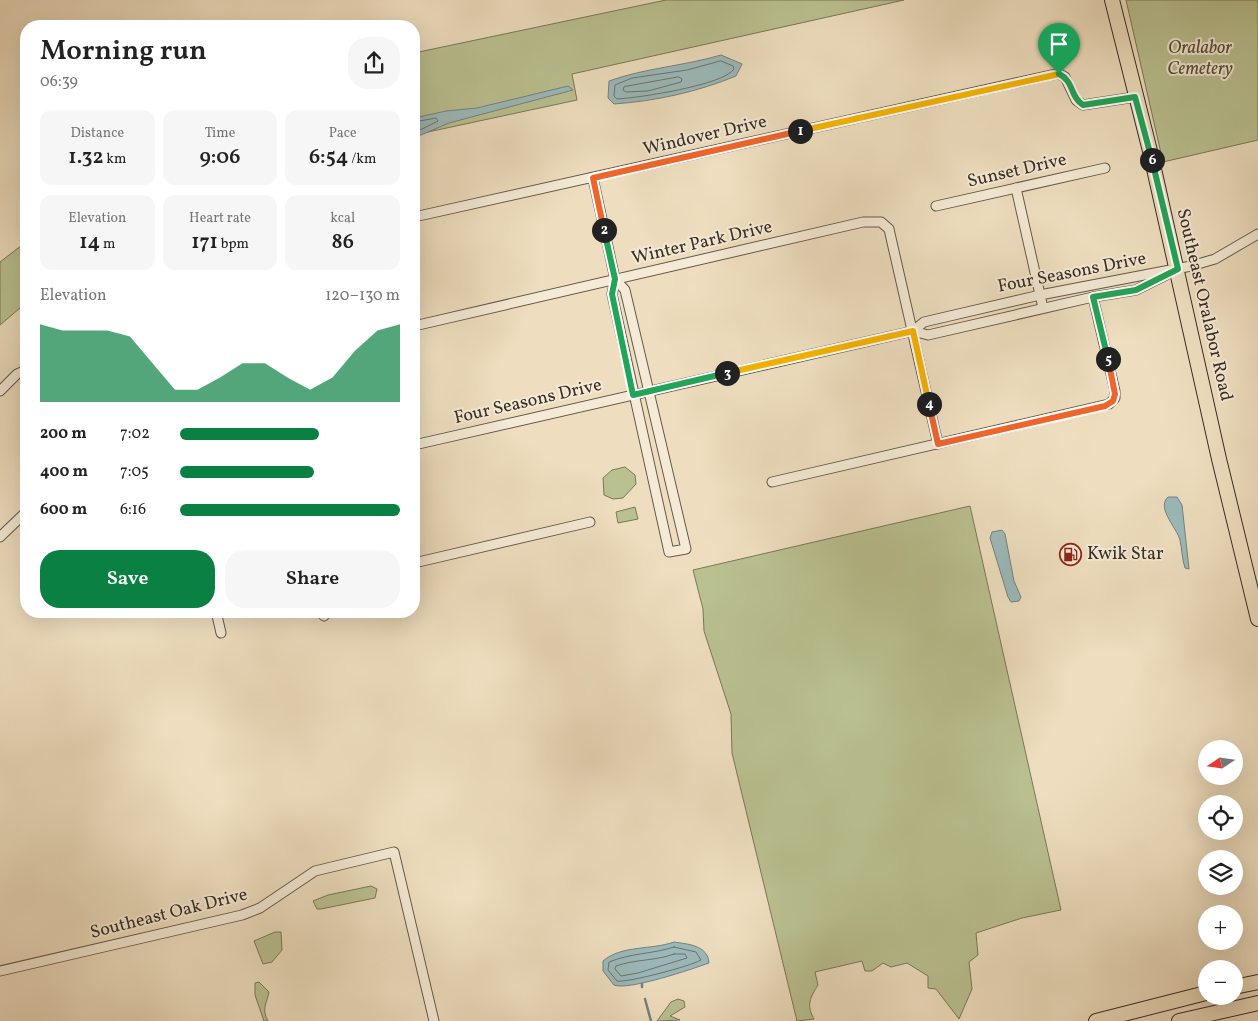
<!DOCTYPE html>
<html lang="en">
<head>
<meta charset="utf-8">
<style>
	body { margin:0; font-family:Vollkorn,serif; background:#f6f6f6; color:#222; height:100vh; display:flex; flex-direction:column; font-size:19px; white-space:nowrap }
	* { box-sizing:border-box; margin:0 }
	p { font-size:16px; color:#767676 }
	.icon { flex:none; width:28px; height:28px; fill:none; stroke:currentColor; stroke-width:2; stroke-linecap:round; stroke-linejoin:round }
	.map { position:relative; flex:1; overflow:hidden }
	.drawer { position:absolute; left:20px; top:20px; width:400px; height:598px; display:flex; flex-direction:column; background:#fff; border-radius:20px; box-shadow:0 5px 20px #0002 }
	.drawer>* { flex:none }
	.needle { width:32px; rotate:257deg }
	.fabs { position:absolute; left:1198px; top:740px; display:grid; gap:10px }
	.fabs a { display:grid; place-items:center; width:45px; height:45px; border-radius:50%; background:#fff; box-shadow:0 5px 20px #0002; font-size:25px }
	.pin { position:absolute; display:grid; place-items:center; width:42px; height:42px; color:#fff; margin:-51px -21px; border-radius:50% 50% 50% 0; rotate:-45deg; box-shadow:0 0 5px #0007 }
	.pin .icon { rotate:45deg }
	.km { position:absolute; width:25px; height:25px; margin:-12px; border-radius:50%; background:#222; color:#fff; font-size:14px; line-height:25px; text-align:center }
	.round { display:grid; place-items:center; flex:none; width:52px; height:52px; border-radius:20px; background:#f6f6f6 }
	.headline { display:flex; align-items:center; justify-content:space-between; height:85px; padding:0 20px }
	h1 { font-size:28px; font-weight:600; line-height:38px }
	.figures { display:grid; grid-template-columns:repeat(3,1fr); gap:8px; height:85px; padding:5px 20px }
	.figures div { display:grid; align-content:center; border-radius:12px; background:#f6f6f6; text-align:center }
	.figures b { font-size:21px; font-weight:600 }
	.figures small { font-size:14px; font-weight:400 }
	.figures p { font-size:14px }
	.chart { height:140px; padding:10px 20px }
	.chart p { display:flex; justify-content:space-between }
	.chart svg { width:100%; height:90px; margin-top:5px; fill:#0b8043; opacity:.7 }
	.primary-button { display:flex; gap:10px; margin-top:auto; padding:10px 20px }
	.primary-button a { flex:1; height:58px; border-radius:20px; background:#0b8043; color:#fff; font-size:20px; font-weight:600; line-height:58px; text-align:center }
	.primary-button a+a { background:#f6f6f6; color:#222 }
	ul { padding:0 20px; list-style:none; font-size:16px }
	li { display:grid; grid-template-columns:80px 60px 1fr; align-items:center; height:38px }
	li i { height:12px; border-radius:6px; background:#0b8043 }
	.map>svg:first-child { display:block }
</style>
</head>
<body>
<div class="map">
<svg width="1258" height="1021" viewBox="0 0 1258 1021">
	<rect width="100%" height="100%" fill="#eedebf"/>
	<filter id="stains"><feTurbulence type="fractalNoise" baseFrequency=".004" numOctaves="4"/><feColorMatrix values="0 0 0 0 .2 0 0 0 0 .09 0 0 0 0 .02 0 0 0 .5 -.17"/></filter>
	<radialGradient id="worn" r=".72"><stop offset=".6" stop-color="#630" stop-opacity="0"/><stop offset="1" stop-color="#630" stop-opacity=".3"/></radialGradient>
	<g fill="#bac191" stroke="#7a775b">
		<polygon points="666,0 904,0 572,74 577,100 414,135 414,53"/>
		<polygon points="1126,0 1258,0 1258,140 1163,162"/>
		<polygon points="26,242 26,303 0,325 0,262"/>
		<polygon points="625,467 635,475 636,484 623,498 613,499 604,495 603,478 612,470"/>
		<path d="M970 506 1061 910 1022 918 976 933 978 955 969 962 972 989 959 1019 936 989 928 988V976L907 963 891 967 883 963 872 971H865L862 961 815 972 818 985C810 998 806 1005 814 1019L797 1021 732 753 731 714 704 631 703 609 693 570Z"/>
		<polygon points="635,507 638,519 618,523 616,512"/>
		<polygon points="371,886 377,889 375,898 321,909 317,909 313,901 328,895"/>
		<polygon points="275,932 281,932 282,950 272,962 263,964 254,941"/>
		<path d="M259 982 269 992C267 1003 261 1009 268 1021H264L255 995V983Z"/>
		<polygon points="678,999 684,1001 685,1007 670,1016 680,1020 657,1021 671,1002"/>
	</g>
	<g fill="#9cbabb" stroke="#74827f">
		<path d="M721 55 742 64 736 76C697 92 656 101 614 104L608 98 609 81C645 68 684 66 721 55Z"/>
		<polygon points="568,86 573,90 449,123 414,138 414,118 446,111 477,108"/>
		<path d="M1168 497H1177L1182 505 1189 569 1185 568C1182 559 1182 549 1180 540 1177 528 1156 508 1168 497Z"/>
		<polygon points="1002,530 1005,534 1014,581 1021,597 1019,601 1011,602 1008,597 990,538 992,532"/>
		<path d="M674 942C687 944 708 945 709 963 692 969 628 991 614 985L603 971V961C621 945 652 950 674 942Z"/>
	</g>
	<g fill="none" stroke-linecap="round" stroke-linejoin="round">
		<g stroke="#6a7470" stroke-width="1">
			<path d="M721 61 733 66 734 69C724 85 638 98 617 99L614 96 615 85 632 78 687 70Z"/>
			<polygon points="679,77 682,79 681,82 648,91 626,92 623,90 624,87"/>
			<polyline points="414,122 436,118 438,121 414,133"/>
			<path d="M674 947 696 952 701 960C691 966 627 983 617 981L608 970 609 962C631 953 653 954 674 947Z"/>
			<path d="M674 954H685L687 958 638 973 621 976 615 969 616 966C636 959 656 961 674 954Z"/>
		</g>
		<g stroke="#74827f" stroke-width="2.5">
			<polyline points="642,984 642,987"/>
			<polyline points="645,999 651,1021"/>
		</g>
		<defs>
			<g id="street">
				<polyline points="593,178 615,279 612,294 669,552 686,549 625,290 615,279"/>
				<polyline points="1016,188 1043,308"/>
				<polyline points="936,206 1105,168"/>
				<polyline points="414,217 1051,75 1059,74 1065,77 1076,100 1083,105 1135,97"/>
				<polyline points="414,326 863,222 881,222 889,229 891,238 938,444"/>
				<polyline points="913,331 928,335 1093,297 1136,290 1166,275"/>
				<polyline points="0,391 17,374 26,370"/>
				<polyline points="414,445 913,331 924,322 1040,295 1191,266 1215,259 1258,234"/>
				<polyline points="772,482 1109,404 1115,398 1115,391 1093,297"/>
				<polyline points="0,537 26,512"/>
				<polyline points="414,563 590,522"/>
				<polyline points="216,611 221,633"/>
				<polyline points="323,611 324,616"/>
				<polyline points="0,971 242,915 260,908 315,871 394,852 434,1021"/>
			</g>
			<g id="primary">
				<polyline points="1112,0 1150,151 1219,459 1258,619"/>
				<polyline points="1234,987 1258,982"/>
				<polyline points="1096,1021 1206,993"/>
				<polyline points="1179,1021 1258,1003"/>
			</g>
		</defs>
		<use href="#street" stroke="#66594c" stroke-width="11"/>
		<use href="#primary" stroke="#392d25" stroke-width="16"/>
		<use href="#street" stroke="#f4ead5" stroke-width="9"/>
		<use href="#primary" stroke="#eedebf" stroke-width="14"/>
	</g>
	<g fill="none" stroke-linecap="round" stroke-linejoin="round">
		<defs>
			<polyline id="split-1" points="800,131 1059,74"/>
			<polyline id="split-2" points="604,230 593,178 800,131"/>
			<polyline id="split-3" points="604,230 615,279 612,294 633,395 727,373"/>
			<polyline id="split-4" points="727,373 913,331 929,404"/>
			<polyline id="split-5" points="929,404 938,444 1105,406 1113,401 1115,394 1108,359"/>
			<polyline id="split-6" points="1108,359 1093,297 1136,290 1178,269 1152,160"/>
			<path id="split-7" d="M1059 74C1074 81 1070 97 1083 105L1135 97 1152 160"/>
		</defs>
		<use href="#split-1" stroke="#fff" stroke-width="10"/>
		<use href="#split-2" stroke="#fff" stroke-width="10"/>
		<use href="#split-3" stroke="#fff" stroke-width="10"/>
		<use href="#split-4" stroke="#fff" stroke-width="10"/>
		<use href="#split-5" stroke="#fff" stroke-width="10"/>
		<use href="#split-6" stroke="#fff" stroke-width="10"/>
		<use href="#split-7" stroke="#fff" stroke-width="10"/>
		<use href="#split-1" stroke="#f5b400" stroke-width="6"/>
		<use href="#split-2" stroke="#f0652b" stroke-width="6"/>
		<use href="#split-3" stroke="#22a559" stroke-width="6"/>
		<use href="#split-4" stroke="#f5b400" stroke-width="6"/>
		<use href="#split-5" stroke="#f0652b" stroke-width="6"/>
		<use href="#split-6" stroke="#22a559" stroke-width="6"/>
		<use href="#split-7" stroke="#22a559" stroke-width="6"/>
	</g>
	<defs>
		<symbol id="fuel-ring" viewBox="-11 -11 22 22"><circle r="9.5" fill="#f4ead5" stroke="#8f2418" stroke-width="1.5"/><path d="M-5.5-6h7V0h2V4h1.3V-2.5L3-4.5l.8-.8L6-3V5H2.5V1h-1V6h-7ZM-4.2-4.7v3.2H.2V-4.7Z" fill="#8f2418"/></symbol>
	</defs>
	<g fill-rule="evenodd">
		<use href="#fuel-ring" x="1058" y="542" width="25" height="25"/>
	</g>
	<g text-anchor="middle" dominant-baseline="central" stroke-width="4" stroke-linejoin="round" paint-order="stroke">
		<g font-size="18" font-style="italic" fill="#534b3b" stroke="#f4ead5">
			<text x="1200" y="48">Oralabor<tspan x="1200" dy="21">Cemetery</tspan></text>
		</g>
		<g font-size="18" fill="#392d25" stroke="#f4ead5">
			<text transform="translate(705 136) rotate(-13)">Windover Drive</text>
			<text transform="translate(1017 171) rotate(-13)">Sunset Drive</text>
			<text transform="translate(702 243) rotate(-13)">Winter Park Drive</text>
			<text transform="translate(1072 273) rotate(-11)">Four Seasons Drive</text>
			<text transform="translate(1204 305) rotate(77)">Southeast Oralabor Road</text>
			<text transform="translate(528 402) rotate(-13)">Four Seasons Drive</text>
			<text transform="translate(169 914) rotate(-14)">Southeast Oak Drive</text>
		</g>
		<g font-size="18" fill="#392d25" stroke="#f4ead5" text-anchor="start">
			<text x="1087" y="554">Kwik Star</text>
		</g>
	</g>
	<rect width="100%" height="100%" filter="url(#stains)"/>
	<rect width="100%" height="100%" fill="url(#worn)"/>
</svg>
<div class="fabs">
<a><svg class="needle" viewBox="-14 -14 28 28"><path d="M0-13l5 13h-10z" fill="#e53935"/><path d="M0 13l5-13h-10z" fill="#767676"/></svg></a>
<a><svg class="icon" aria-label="locate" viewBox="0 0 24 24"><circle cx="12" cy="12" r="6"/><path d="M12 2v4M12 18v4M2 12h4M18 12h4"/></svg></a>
<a><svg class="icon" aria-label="layers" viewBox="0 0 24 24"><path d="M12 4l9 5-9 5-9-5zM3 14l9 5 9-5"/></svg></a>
<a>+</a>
<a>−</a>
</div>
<div class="pin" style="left:1059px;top:74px;background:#1e9e55"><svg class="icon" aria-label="arrive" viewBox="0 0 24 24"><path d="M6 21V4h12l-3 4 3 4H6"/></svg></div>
<b class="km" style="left:800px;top:131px">1</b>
<b class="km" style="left:604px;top:230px">2</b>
<b class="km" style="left:727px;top:373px">3</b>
<b class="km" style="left:929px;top:404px">4</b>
<b class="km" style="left:1108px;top:359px">5</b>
<b class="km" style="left:1152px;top:160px">6</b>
<section class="drawer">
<div class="headline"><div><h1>Morning run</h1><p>06:39</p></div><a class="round"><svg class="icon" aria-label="share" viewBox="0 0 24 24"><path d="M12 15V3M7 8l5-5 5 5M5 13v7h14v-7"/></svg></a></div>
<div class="figures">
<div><p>Distance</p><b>1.32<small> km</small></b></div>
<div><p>Time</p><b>9:06</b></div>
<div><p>Pace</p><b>6:54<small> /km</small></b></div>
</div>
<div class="figures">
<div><p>Elevation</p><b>14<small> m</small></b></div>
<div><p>Heart rate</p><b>171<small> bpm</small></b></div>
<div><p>kcal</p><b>86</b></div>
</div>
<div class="chart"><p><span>Elevation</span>120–130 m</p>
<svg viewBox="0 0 160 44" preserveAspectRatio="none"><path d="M0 44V6L10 9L20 9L30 9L40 12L50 25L60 38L70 38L80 32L90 25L100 25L110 32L120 38L130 32L140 19L150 9L160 6V44z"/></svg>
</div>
<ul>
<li><b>200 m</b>7:02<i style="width:63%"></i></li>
<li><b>400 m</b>7:05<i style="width:61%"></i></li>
<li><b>600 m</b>6:16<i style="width:100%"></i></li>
</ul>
<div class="primary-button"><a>Save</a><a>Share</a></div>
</section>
</div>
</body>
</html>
